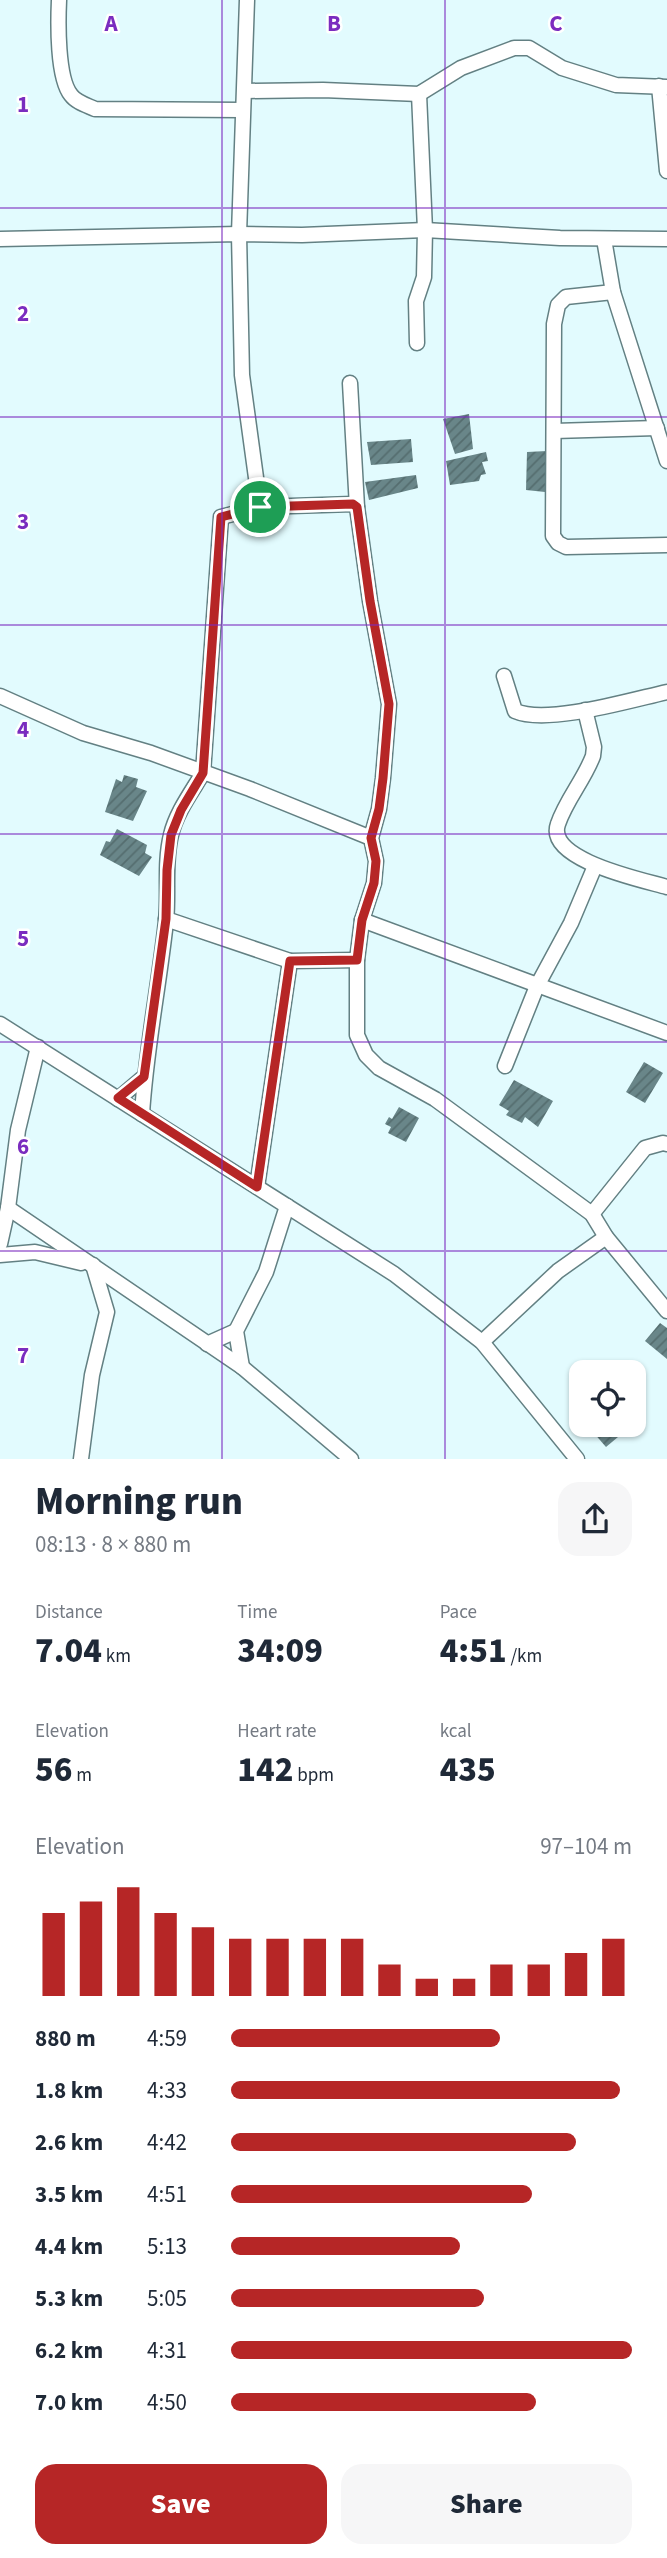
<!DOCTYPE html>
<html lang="en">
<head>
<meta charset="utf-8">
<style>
	body { margin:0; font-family:"Source Sans 3",sans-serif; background:#f6f6f7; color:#1f2937; height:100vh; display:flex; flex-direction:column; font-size:26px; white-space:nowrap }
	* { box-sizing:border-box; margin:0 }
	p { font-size:23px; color:#747a83 }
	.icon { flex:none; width:38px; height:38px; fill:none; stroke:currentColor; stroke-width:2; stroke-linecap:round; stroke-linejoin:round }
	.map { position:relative; height:1459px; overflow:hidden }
	.side { display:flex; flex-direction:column; background:#fff; flex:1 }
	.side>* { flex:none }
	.controls { position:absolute; left:569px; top:1360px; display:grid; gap:14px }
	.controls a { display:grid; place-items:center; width:77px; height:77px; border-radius:14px; background:#fff; box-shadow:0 2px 5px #0004; font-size:35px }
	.pin { position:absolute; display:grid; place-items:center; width:60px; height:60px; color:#fff; margin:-30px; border:4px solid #fff; border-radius:50%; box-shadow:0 2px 7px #0007 }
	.round { display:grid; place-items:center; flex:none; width:74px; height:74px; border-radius:21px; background:#f6f6f7 }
	.headline { display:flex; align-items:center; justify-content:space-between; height:119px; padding:0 35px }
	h1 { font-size:38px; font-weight:800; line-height:52px }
	.stats { display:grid; grid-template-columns:repeat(3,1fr); gap:10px; height:119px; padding:7px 35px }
	.stats div { display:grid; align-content:center }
	.stats b { font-size:35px; font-weight:800 }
	.stats small { font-size:19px; font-weight:400 }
	.stats p { font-size:19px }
	.chart { height:196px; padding:14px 35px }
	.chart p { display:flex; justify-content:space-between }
	.chart svg { width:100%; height:126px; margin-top:7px; stroke:#b62626; stroke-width:6 }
	.button { display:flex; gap:14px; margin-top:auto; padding:14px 35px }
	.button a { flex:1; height:80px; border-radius:21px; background:#b62626; color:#fff; font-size:28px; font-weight:800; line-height:80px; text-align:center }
	.button a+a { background:#f6f6f7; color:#1f2937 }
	ul { padding:0 35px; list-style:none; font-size:23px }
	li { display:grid; grid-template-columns:112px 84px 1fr; align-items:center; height:52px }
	li i { height:18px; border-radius:9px; background:#b62626 }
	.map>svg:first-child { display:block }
</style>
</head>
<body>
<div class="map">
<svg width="667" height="1459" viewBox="0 0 667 1459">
	<defs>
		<pattern id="building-hatch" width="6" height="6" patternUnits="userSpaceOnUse" patternTransform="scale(1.75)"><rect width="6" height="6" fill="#698689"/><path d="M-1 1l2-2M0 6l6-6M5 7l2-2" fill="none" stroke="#556d6f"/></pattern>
	</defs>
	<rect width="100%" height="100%" fill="#e2fbfe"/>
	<g fill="url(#building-hatch)">
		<polygon points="469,414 473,449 455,454 443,419"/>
		<polygon points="411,439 413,462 371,465 367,442"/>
		<polygon points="547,451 551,482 545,482 545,492 526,490 527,452"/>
		<polygon points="486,452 488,461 482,462 486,474 481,475 479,481 450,485 446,461"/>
		<polygon points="416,475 418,488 369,500 365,482"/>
		<polygon points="124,775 138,779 136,787 147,791 133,821 105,812 116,779 122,782"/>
		<polygon points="117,829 147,845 145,853 152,857 139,876 100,855 106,841 110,842"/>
		<polygon points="644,1062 663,1073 645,1103 626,1092"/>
		<polygon points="514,1080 553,1101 538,1127 525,1117 522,1123 506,1115 509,1111 499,1105"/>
		<polygon points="399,1107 419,1118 406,1142 388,1133 391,1127 385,1124 389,1117 392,1119"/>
		<polygon points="660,1323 667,1328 667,1359 645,1341"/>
		<polygon points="586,1424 617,1424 624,1432 606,1447"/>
	</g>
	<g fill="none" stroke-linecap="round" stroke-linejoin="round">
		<defs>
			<g id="minor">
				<path d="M59 0C58 22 57 78 71 95 76 102 86 105 95 109L242 110"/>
				<polyline points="247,0 239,234 242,375 260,507"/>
				<polyline points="659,86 667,171"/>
				<polyline points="245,91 323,90 419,94 461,68 514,48 529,48 562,68 616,85 667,87"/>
				<polyline points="0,239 239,234 302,235 425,230 560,238 667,239"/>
				<polyline points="604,239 613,292 667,461"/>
				<polyline points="613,292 566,297 558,305 554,324 553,536 558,543 566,547 667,545"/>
				<polyline points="417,343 416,301 424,277 425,230 419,94"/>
				<polyline points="350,383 357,507"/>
				<polyline points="554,431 657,428"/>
				<path d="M504 676 515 711C547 725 631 700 667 692"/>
				<polyline points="0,696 83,733 151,753 250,789 371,838"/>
				<path d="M585 710 594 747 593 756C584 780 566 800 558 824 545 860 643 880 667 887"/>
				<polyline points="166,919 290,961 357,960"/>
				<polyline points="362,920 667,1033"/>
				<polyline points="0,1024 394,1274 482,1342 577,1459"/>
				<polyline points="505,1066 537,986 571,923 595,866"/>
				<polyline points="118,1099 144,1077"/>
				<path d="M142 1114C146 1049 159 986 166 921 169 893 164 863 171 835 176 813 191 793 203 773L221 517 260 507 353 504 357 507 370 601 389 704 383 778 379 809 371 838 376 861 374 883 362 920 357 960V1035L366 1055 379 1068 435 1099 592 1214 606 1237 667 1311"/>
				<polyline points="257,1187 290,961"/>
				<polyline points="8,1208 242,1367 351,1459"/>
				<polyline points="592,1214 645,1148 663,1143 667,1144"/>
				<polyline points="0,1244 8,1208 18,1130 38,1047"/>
				<polyline points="0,1255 35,1252 81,1263"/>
				<polyline points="482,1342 558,1271 606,1237"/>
				<polyline points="207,1344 236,1331"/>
				<polyline points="242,1367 236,1331 266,1272 287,1206"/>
				<polyline points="81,1459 92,1375 107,1312 93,1265"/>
			</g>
		</defs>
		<use href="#minor" stroke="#638083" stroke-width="17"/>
		<use href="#minor" stroke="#fff" stroke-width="14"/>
	</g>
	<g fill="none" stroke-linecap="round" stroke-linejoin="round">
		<defs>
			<polygon id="route" points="353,504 357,507 370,601 389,704 383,778 379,809 371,838 376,861 374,883 362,920 357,960 290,961 257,1187 118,1098 144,1077 166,919 167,870 171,835 181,810 203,773 221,517 260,507"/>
		</defs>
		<use href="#route" stroke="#fff" stroke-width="14"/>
		<use href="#route" stroke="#b62626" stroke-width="9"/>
	</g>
	<path fill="none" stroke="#7b2cbf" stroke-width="2" stroke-opacity="0.55" d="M222 0V1459M445 0V1459M0 208H667M0 417H667M0 625H667M0 834H667M0 1042H667M0 1251H667"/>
	<g font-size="23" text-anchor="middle" font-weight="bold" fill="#7b2cbf" stroke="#fff" stroke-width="5" stroke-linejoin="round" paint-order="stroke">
		<text x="111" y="31">A</text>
		<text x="334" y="31">B</text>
		<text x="556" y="31">C</text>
		<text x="23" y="112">1</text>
		<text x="23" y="321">2</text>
		<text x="23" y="529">3</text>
		<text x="23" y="737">4</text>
		<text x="23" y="946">5</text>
		<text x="23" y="1154">6</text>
		<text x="23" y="1363">7</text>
	</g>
</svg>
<div class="controls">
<a><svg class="icon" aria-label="locate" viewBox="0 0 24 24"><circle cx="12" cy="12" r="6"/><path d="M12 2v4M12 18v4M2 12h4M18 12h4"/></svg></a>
</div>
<div class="pin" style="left:260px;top:507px;background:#1e9e55"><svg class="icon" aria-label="arrive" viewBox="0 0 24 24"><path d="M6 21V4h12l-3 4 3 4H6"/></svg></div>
</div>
<section class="side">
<div class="headline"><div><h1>Morning run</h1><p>08:13 · 8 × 880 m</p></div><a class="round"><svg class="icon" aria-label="share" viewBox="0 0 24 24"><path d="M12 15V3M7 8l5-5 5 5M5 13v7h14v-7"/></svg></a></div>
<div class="stats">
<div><p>Distance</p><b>7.04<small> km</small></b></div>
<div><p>Time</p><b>34:09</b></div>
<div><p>Pace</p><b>4:51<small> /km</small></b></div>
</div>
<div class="stats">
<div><p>Elevation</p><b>56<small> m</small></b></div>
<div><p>Heart rate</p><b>142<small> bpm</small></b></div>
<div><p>kcal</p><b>435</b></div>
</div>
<div class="chart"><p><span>Elevation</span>97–104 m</p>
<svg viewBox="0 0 160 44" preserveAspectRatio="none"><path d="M5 44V15M15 44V11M25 44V6M35 44V15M45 44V20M55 44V24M65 44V24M75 44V24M85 44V24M95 44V33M105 44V38M115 44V38M125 44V33M135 44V33M145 44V29M155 44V24"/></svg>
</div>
<ul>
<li><b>880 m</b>4:59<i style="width:67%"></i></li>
<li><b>1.8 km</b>4:33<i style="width:97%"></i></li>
<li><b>2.6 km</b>4:42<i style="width:86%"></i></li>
<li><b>3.5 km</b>4:51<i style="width:75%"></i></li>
<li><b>4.4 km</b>5:13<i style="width:57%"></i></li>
<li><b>5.3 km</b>5:05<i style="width:63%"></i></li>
<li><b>6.2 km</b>4:31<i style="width:100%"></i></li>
<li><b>7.0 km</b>4:50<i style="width:76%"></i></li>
</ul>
<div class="button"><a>Save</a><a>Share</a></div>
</section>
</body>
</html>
